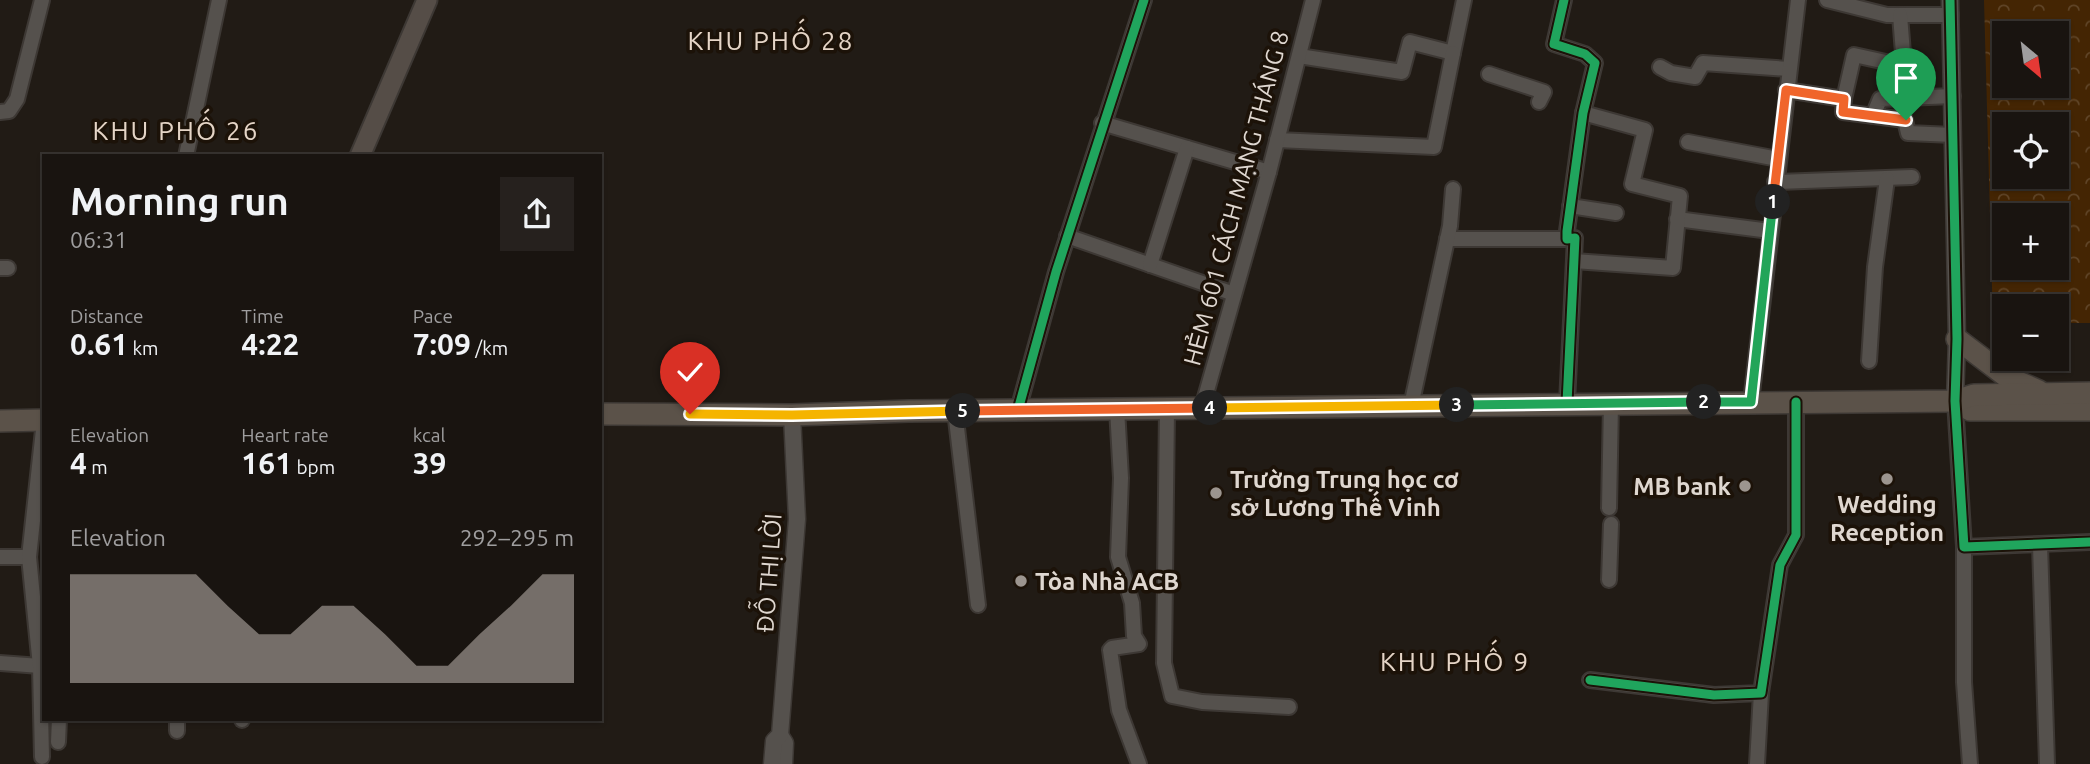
<!DOCTYPE html>
<html lang="en">
<head>
<meta charset="utf-8">
<style>
	body { margin:0; font-family:Ubuntu,sans-serif; background:#26211e; color:#f1f3f6; height:100vh; display:flex; flex-direction:column; font-size:26px; white-space:nowrap }
	* { box-sizing:border-box; margin:0 }
	p { font-size:23px; color:#9f9e9f }
	.icon { flex:none; width:38px; height:38px; fill:none; stroke:currentColor; stroke-width:2; stroke-linecap:round; stroke-linejoin:round }
	.map { position:relative; flex:1; overflow:hidden }
	.side { position:absolute; left:42px; top:154px; width:560px; height:567px; display:flex; flex-direction:column; background:#191410; border-radius:0px; box-shadow:0 2px 5px #0004,0 0 0 2px #373330 }
	.side>* { flex:none }
	.needle { width:46px; rotate:151deg }
	.buttons { position:absolute; left:1992px; top:21px; display:grid; gap:14px }
	.buttons a { display:grid; place-items:center; width:77px; height:77px; border-radius:0px; background:#191410; box-shadow:0 2px 5px #0004,0 0 0 2px #373330; font-size:35px }
	.pin { position:absolute; display:grid; place-items:center; width:60px; height:60px; color:#fff; margin:-72px -30px; border-radius:50% 50% 50% 0; rotate:-45deg; box-shadow:0 0 7px #0007 }
	.pin .icon { rotate:45deg }
	.km { position:absolute; width:35px; height:35px; margin:-18px; border-radius:50%; background:#222; color:#fff; font-size:19px; line-height:35px; text-align:center }
	.round { display:grid; place-items:center; flex:none; width:74px; height:74px; border-radius:0px; background:#26211e }
	.headline { display:flex; align-items:center; justify-content:space-between; height:119px; padding:0 28px }
	h1 { font-size:38px; font-weight:600; line-height:52px }
	.stats { display:grid; grid-template-columns:repeat(3,1fr); gap:10px; height:119px; padding:7px 28px }
	.stats div { display:grid; align-content:center }
	.stats b { font-size:30px; font-weight:600 }
	.stats small { font-size:19px; font-weight:400 }
	.stats p { font-size:19px }
	.chart { height:196px; padding:14px 28px }
	.chart p { display:flex; justify-content:space-between }
	.chart svg { width:100%; height:126px; margin-top:7px; fill:#9c958f; opacity:.7 }
	.map>svg:first-child { display:block }
</style>
</head>
<body>
<div class="map">
<svg width="2090" height="764" viewBox="0 0 2090 764">
	<defs>
		<pattern id="park-crowns" width="20" height="18" patternUnits="userSpaceOnUse" patternTransform="scale(1.75)"><rect width="20" height="18" fill="#442503"/><path d="M2 6a3 3 0 1 1 6 0M12 15a3 3 0 1 1 6 0" fill="none" stroke="#5f4427"/></pattern>
	</defs>
	<rect width="100%" height="100%" fill="#211b15"/>
	<path fill="url(#park-crowns)" fill-rule="evenodd" d="M1984 0H2090V323H2056V306H2004V322H1993ZM2004 33H2056V86H2004ZM2004 124H2056V177H2004ZM2004 215H2056V268H2004Z"/>
	<g fill="none" stroke-linecap="round" stroke-linejoin="round">
		<defs>
			<g id="minor">
				<polyline points="1564,0 1554,44 1585,54 1595,63 1583,113 1567,231 1567,239 1575,238 1567,403"/>
				<polyline points="1827,0 1887,15 1951,15"/>
				<polyline points="1299,56 1402,72 1410,42 1453,53 1464,0"/>
				<polyline points="1660,67 1671,73 1695,77 1703,63 1789,69"/>
				<polyline points="1489,74 1544,92 1539,102"/>
				<polyline points="1786,90 1844,99 1854,55 1904,66 1900,15"/>
				<polyline points="1844,99 1843,112 1905,120 1908,133 1953,135"/>
				<polyline points="0,112 9,111 17,99 42,0"/>
				<polyline points="1873,116 1880,99 1953,96"/>
				<polyline points="1102,123 1269,172"/>
				<polyline points="1277,140 1434,147 1453,53"/>
				<polyline points="1688,142 1778,159"/>
				<polyline points="186,156 219,0"/>
				<polyline points="1775,182 1912,177"/>
				<polyline points="1570,206 1616,213"/>
				<polyline points="1677,219 1770,231"/>
				<polyline points="1067,236 1234,294"/>
				<polyline points="1447,239 1567,239"/>
				<polyline points="1574,261 1673,268 1680,196 1632,184 1645,130 1583,113"/>
				<polyline points="1150,265 1187,148"/>
				<polyline points="0,268 8,268"/>
				<polyline points="1869,361 1875,267 1887,179"/>
				<polyline points="1955,401 1964,547 2090,542"/>
				<polyline points="1751,402 1798,0"/>
				<polyline points="1411,406 1450,226 1453,189"/>
				<polyline points="1202,408 1269,172 1313,0"/>
				<polyline points="1117,409 1121,478 1118,557 1132,603 1134,636 1139,644 1112,648 1110,650 1119,710 1139,764"/>
				<polyline points="1167,409 1164,663 1172,696 1202,702 1289,707"/>
				<polyline points="1018,410 1056,272 1144,0"/>
				<polyline points="955,411 978,605"/>
				<polyline points="1609,508 1611,403"/>
				<polyline points="2040,545 2047,764"/>
				<polyline points="1964,547 1964,682 1970,764"/>
				<polyline points="0,557 29,557"/>
				<polyline points="1609,580 1611,524"/>
				<polyline points="0,663 40,666"/>
				<polyline points="1590,680 1714,695 1761,693 1780,565 1796,535 1796,402"/>
				<polyline points="177,719 177,731"/>
				<polyline points="242,720 242,719"/>
				<polyline points="58,742 59,719"/>
				<polyline points="42,757 40,666 29,557 44,421"/>
				<polyline points="1757,764 1761,693"/>
			</g>
			<g id="tertiary">
				<polyline points="1950,0 1957,339 1955,401"/>
				<polyline points="780,735 785,743 784,764"/>
				<polyline points="772,764 774,741 780,735 797,519 792,415"/>
			</g>
			<polyline id="secondary" points="360,156 427,0"/>
			<g id="primary">
				<polyline points="1957,339 2007,377 2039,391"/>
				<polyline points="1955,401 1970,410 2090,410"/>
				<polyline points="600,414 792,415 909,411 1955,401 1974,395 2090,393"/>
				<polyline points="0,421 44,420"/>
			</g>
		</defs>
		<use href="#minor" stroke="#3d3834" stroke-width="18"/>
		<use href="#tertiary" stroke="#3d3834" stroke-width="19"/>
		<use href="#secondary" stroke="#3d3834" stroke-width="23"/>
		<use href="#primary" stroke="#3d3834" stroke-width="24"/>
		<use href="#minor" stroke="#55514d" stroke-width="14"/>
		<use href="#tertiary" stroke="#55514d" stroke-width="16"/>
		<use href="#secondary" stroke="#554d47" stroke-width="19"/>
		<use href="#primary" stroke="#5b5249" stroke-width="21"/>
		<defs>
			<g id="cycleway">
				<polyline points="1564,0 1554,44 1585,54 1595,63 1583,113 1567,231 1567,239 1575,238 1567,403"/>
				<polyline points="1950,0 1957,339 1955,401 1964,547 2090,542"/>
				<polyline points="1018,410 1056,272 1144,0"/>
				<polyline points="1590,680 1714,695 1761,693 1780,565 1796,535 1796,402"/>
			</g>
		</defs>
		<use href="#cycleway" stroke="#1c1208" stroke-width="13"/>
		<use href="#cycleway" stroke="#20a55d" stroke-width="9"/>
	</g>
	<g fill="none" stroke-linecap="round" stroke-linejoin="round">
		<defs>
			<polyline id="split-1" points="1773,202 1786,90 1844,99 1843,112 1906,120"/>
			<polyline id="split-2" points="1704,402 1751,402 1773,202"/>
			<polyline id="split-3" points="1457,405 1704,402"/>
			<polyline id="split-4" points="1210,408 1457,405"/>
			<polyline id="split-5" points="963,411 1210,408"/>
			<polyline id="split-6" points="690,414 792,415 963,411"/>
		</defs>
		<use href="#split-1" stroke="#fff" stroke-width="14"/>
		<use href="#split-2" stroke="#fff" stroke-width="14"/>
		<use href="#split-3" stroke="#fff" stroke-width="14"/>
		<use href="#split-4" stroke="#fff" stroke-width="14"/>
		<use href="#split-5" stroke="#fff" stroke-width="14"/>
		<use href="#split-6" stroke="#fff" stroke-width="14"/>
		<use href="#split-1" stroke="#f0652b" stroke-width="9"/>
		<use href="#split-2" stroke="#22a559" stroke-width="9"/>
		<use href="#split-3" stroke="#22a559" stroke-width="9"/>
		<use href="#split-4" stroke="#f5b400" stroke-width="9"/>
		<use href="#split-5" stroke="#f0652b" stroke-width="9"/>
		<use href="#split-6" stroke="#f5b400" stroke-width="9"/>
	</g>
	<g fill="#9c958f" stroke="#1c1208" stroke-width="2.5">
		<circle cx="1887" cy="479" r="7"/>
		<circle cx="1745" cy="486" r="7"/>
		<circle cx="1216" cy="493" r="7"/>
		<circle cx="1021" cy="581" r="7"/>
	</g>
	<g text-anchor="middle" dominant-baseline="central" stroke-width="7" stroke-linejoin="round" paint-order="stroke">
		<g font-size="24" fill="#dfd7d0" stroke="#1c1208">
			<text transform="translate(1236 198) rotate(-75)">HẺM 601 CÁCH MẠNG THÁNG 8</text>
			<text transform="translate(769 573) rotate(-86)">ĐỖ THỊ LỜI</text>
		</g>
		<g font-size="24" font-weight="bold" fill="#dfd7d0" stroke="#1c1208" text-anchor="start">
			<text x="1230" y="479">Trường Trung học cơ<tspan x="1230" dy="28">sở Lương Thế Vinh</tspan></text>
			<text x="1731" y="486" text-anchor="end">MB bank</text>
			<text x="1887" y="504" text-anchor="middle">Wedding<tspan x="1887" dy="28">Reception</tspan></text>
			<text x="1035" y="581">Tòa Nhà ACB</text>
		</g>
		<g font-size="26" letter-spacing="2" fill="#e5d5c7" stroke="#1c1208">
			<text x="771" y="40">KHU PHỐ 28</text>
			<text x="176" y="130">KHU PHỐ 26</text>
			<text x="1455" y="661">KHU PHỐ 9</text>
		</g>
	</g>
</svg>
<div class="buttons">
<a><svg class="needle" viewBox="-14 -14 28 28"><path d="M0-13l5 13h-10z" fill="#e53935"/><path d="M0 13l5-13h-10z" fill="#9f9e9f"/></svg></a>
<a><svg class="icon" aria-label="locate" viewBox="0 0 24 24"><circle cx="12" cy="12" r="6"/><path d="M12 2v4M12 18v4M2 12h4M18 12h4"/></svg></a>
<a>+</a>
<a>−</a>
</div>
<div class="pin" style="left:1906px;top:120px;background:#1e9e55"><svg class="icon" aria-label="arrive" viewBox="0 0 24 24"><path d="M6 21V4h12l-3 4 3 4H6"/></svg></div>
<div class="pin" style="left:690px;top:414px;background:#d93025"><svg class="icon" aria-label="check" viewBox="0 0 24 24"><path d="M5 12l5 5 9-10"/></svg></div>
<b class="km" style="left:1773px;top:202px">1</b>
<b class="km" style="left:1704px;top:402px">2</b>
<b class="km" style="left:1457px;top:405px">3</b>
<b class="km" style="left:1210px;top:408px">4</b>
<b class="km" style="left:963px;top:411px">5</b>
<section class="side">
<div class="headline"><div><h1>Morning run</h1><p>06:31</p></div><a class="round"><svg class="icon" aria-label="share" viewBox="0 0 24 24"><path d="M12 15V3M7 8l5-5 5 5M5 13v7h14v-7"/></svg></a></div>
<div class="stats">
<div><p>Distance</p><b>0.61<small> km</small></b></div>
<div><p>Time</p><b>4:22</b></div>
<div><p>Pace</p><b>7:09<small> /km</small></b></div>
</div>
<div class="stats">
<div><p>Elevation</p><b>4<small> m</small></b></div>
<div><p>Heart rate</p><b>161<small> bpm</small></b></div>
<div><p>kcal</p><b>39</b></div>
</div>
<div class="chart"><p><span>Elevation</span>292–295 m</p>
<svg viewBox="0 0 160 44" preserveAspectRatio="none"><path d="M0 44V6L10 6L20 6L30 6L40 6L50 17L60 27L70 27L80 17L90 17L100 27L110 38L120 38L130 27L140 17L150 6L160 6V44z"/></svg>
</div>
</section>
</div>
</body>
</html>
